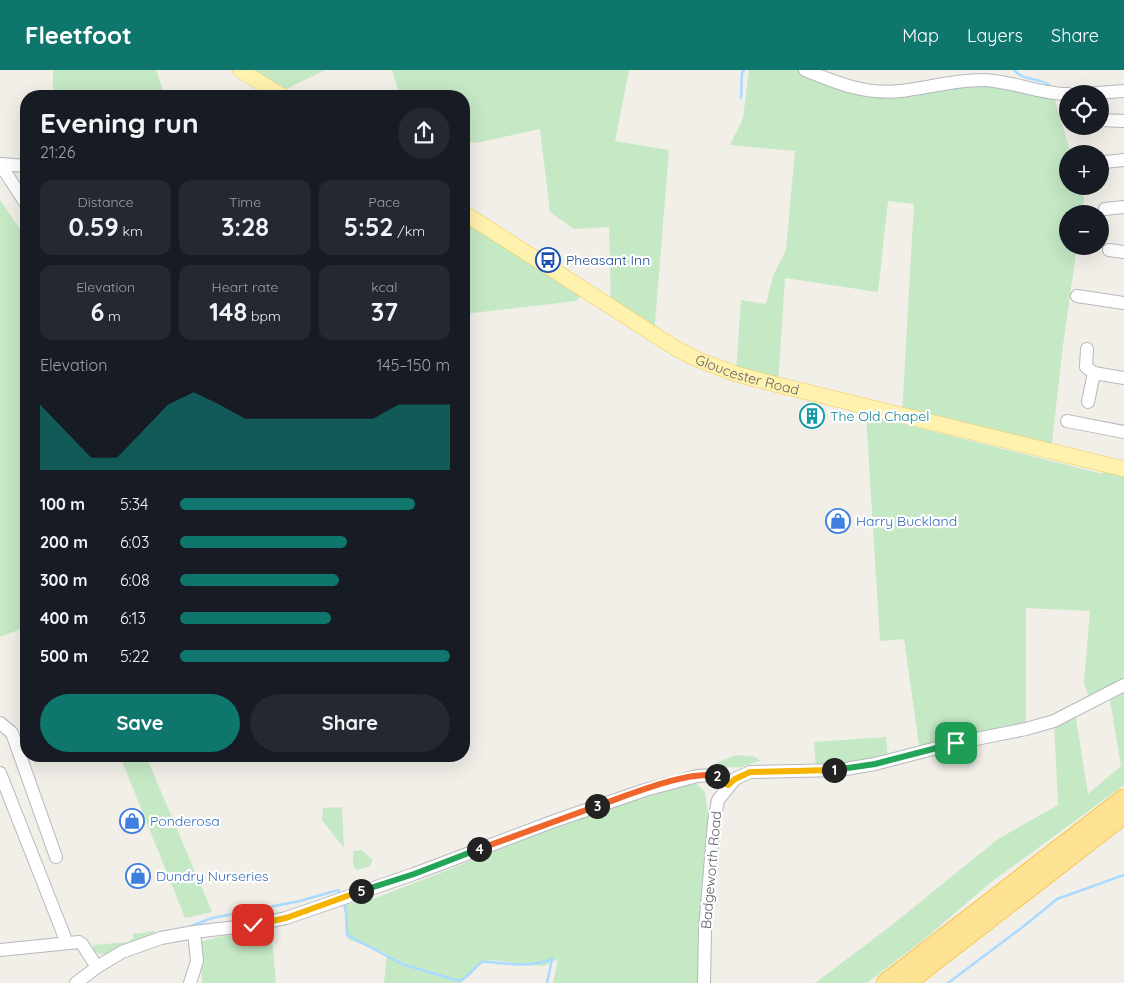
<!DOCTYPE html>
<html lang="en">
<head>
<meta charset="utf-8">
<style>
	body { margin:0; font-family:Quicksand,sans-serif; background:#242831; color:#f1f3f6; height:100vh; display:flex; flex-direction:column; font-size:19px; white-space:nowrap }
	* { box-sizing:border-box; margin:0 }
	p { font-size:16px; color:#9ea1a6 }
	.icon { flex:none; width:28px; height:28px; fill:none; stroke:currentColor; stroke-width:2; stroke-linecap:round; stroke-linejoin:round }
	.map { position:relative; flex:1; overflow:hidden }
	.drawer { position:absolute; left:20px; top:20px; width:450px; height:672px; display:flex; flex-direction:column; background:#171b24; border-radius:20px; box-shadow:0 5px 20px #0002 }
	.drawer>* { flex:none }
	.tools { position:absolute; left:1059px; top:15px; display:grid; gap:10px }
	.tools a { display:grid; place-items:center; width:50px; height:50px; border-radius:50%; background:#171b24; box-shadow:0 5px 20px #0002; font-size:25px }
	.pin { position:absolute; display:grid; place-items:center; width:42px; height:42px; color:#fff; margin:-21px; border-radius:10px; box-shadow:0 2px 8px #0006 }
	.km { position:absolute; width:25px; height:25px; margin:-12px; border-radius:50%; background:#222; color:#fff; font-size:14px; line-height:25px; text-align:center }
	.round { display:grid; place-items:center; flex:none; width:52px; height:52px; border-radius:26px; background:#242831 }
	.headline { display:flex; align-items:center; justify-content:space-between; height:85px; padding:0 20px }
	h1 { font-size:28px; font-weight:800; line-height:38px }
	.metrics { display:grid; grid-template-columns:repeat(3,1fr); gap:8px; height:85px; padding:5px 20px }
	.metrics div { display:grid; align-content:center; border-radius:12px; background:#242831; text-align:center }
	.metrics b { font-size:25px; font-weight:800 }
	.metrics small { font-size:14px; font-weight:400 }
	.metrics p { font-size:14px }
	.chart { height:140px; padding:10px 20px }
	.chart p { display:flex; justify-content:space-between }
	.chart svg { width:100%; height:90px; margin-top:5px; fill:#0f766e; opacity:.7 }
	.action { display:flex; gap:10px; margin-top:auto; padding:10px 20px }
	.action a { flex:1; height:58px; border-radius:30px; background:#0f766e; color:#fff; font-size:20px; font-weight:800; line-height:58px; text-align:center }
	.action a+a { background:#242831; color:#f1f3f6 }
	ul { padding:0 20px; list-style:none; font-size:16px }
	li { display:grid; grid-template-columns:80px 60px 1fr; align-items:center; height:38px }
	li i { height:12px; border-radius:6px; background:#0f766e }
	header { display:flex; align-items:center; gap:30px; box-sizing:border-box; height:70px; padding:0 25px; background:#0f766e; color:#fff }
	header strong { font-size:24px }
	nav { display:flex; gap:28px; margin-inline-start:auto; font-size:18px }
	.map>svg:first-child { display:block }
</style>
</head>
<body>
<header>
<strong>Fleetfoot</strong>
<nav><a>Map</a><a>Layers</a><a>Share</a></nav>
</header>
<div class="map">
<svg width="1124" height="913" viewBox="0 0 1124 913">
	<rect width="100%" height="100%" fill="#f1efe8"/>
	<g fill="#c5e8c5">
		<polygon points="53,0 156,0 165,26 48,26 53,25"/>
		<polygon points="252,0 325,0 278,23"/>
		<polygon points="392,0 629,0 615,71 669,80 654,265 611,238 609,157 574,159 550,142 540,59 476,73 464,71 464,26 400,26"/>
		<polygon points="749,0 805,0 853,18 979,10 1053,24 1071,84 1068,84 1068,116 1080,116 1084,129 1082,144 1068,144 1068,176 1077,176 1063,275 1051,381 902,345 914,134 888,131 878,222 785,208 778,315 736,304 741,230 766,234 773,206 786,180 795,81 730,75 743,49"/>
		<polygon points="0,130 26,168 26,557 0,567"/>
		<polygon points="464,153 478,159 581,225 576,231 464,244"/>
		<polygon points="866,343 880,348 1103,404 1105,396 1124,399 1124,715 990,813 927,867 867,913 815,913 892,855 998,769 1058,735 1054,651 1075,642 1088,724 1121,696 1109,624 1091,633 1084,613 1090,541 1026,538 1026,659 920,682 904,569 880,571"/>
		<polygon points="886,667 888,691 816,700 814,672"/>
		<polygon points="736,685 755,687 760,691 741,697 710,698 718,692"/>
		<polygon points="120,686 146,686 212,842 185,848"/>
		<polygon points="689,713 696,713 705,722 709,751 698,913 553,913 558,889 544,896 491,890 481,892 474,901 460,912 462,913 384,913 387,884 350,870 346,866 346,843 344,835 375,828 433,806 559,755"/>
		<polygon points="342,737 344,778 322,750 323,738"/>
		<polygon points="361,780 373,790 370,796 357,800 353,796 353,781"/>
		<polygon points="271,858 276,913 202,913 200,872 223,866"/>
		<polygon points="155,861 155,864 120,877 106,884 99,884 92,879 94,875 128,872 133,868 133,864"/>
	</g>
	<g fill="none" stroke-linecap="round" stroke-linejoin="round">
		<g stroke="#aadaff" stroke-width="2.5">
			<path d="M1014 0C1023 11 1038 7 1049 15"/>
			<polyline points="953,19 961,18"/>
			<polyline points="741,28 742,3 744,0"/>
			<path d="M344 833 346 843 347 865 402 894 459 911C471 907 475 894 483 892 487 891 494 893 499 893 518 895 534 896 552 889L547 913"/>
			<polyline points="191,856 212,848 300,831 338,820 342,825"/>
			<polyline points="948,913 1024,856 1057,829 1124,805"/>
		</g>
		<defs>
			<g id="minor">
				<path d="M805 0C837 13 866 25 901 21 927 18 955 10 981 10 1011 10 1038 24 1068 24"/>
				<polyline points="1084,24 1124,21"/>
				<polyline points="1100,50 1124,51"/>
				<polyline points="1105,92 1124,90"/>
				<polyline points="0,94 26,134"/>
				<polyline points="1,94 26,96"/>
				<polyline points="1105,139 1124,137"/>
				<polyline points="1109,180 1124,182"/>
				<polyline points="1077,226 1124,233"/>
				<polyline points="1087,279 1086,297 1094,303 1124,308"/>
				<polyline points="1088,332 1094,303"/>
				<polyline points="1067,351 1124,362"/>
				<polyline points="0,653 12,663 56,787"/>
				<polyline points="0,703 67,873"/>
				<polyline points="0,880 79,872 82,874 97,897"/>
				<polyline points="76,913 97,897 122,882 161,868 194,862 253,855 286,848 414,804 557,750 645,720 697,706 714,705 722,708 728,715"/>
				<polyline points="190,913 197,891 194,862"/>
				<polyline points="704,913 705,860 714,752 718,730 735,709 750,702 840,700 875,694 956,673 1026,659 1054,651 1124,615"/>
			</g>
			<g id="major">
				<polyline points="240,0 282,26"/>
				<path id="s1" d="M464 143 677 279 699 290 736 304 778 315 1124 399"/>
			</g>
			<g id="highway">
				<polyline points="885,913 1124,728"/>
				<polyline points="907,913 1124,745"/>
			</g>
		</defs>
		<use href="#minor" stroke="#b5b8bc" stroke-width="14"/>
		<use href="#major" stroke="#f2c960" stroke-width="16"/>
		<use href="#highway" stroke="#f9ab00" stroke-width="19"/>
		<use href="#minor" stroke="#fff" stroke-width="12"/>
		<use href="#major" stroke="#fff2af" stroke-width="15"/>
		<use href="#highway" stroke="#fde293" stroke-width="18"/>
	</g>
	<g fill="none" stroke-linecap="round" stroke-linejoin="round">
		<defs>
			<polyline id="split-1" points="834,700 875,694 956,673"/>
			<polyline id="split-2" points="717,706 722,708 728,715 735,709 750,702 834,700"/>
			<path id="split-3" d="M597 736C624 727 690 699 717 706"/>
			<polyline id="split-4" points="479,779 597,736"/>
			<polyline id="split-5" points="361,821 414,804 479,779"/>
			<polyline id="split-6" points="253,855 286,848 361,821"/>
		</defs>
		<use href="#split-1" stroke="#fff" stroke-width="10"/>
		<use href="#split-2" stroke="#fff" stroke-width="10"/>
		<use href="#split-3" stroke="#fff" stroke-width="10"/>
		<use href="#split-4" stroke="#fff" stroke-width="10"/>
		<use href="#split-5" stroke="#fff" stroke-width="10"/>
		<use href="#split-6" stroke="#fff" stroke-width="10"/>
		<use href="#split-1" stroke="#22a559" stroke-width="6"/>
		<use href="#split-2" stroke="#f5b400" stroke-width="6"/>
		<use href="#split-3" stroke="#f0652b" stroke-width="6"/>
		<use href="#split-4" stroke="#f0652b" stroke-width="6"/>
		<use href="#split-5" stroke="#22a559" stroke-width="6"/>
		<use href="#split-6" stroke="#f5b400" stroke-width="6"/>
	</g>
	<defs>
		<symbol id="bus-ring" viewBox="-11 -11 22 22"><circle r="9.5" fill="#fff" stroke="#1a4fb4" stroke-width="1.5"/><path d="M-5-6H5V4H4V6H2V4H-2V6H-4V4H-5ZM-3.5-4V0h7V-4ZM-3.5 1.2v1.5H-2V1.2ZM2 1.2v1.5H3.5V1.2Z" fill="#1a4fb4"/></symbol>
		<symbol id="building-ring" viewBox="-11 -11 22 22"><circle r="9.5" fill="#fff" stroke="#0f9aa8" stroke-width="1.5"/><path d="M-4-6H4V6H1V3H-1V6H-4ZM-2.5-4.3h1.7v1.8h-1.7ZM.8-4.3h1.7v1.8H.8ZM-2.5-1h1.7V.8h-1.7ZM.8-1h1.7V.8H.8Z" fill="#0f9aa8"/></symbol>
		<symbol id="shop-ring" viewBox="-11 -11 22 22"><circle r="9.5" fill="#fff" stroke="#3f7fe0" stroke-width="1.5"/><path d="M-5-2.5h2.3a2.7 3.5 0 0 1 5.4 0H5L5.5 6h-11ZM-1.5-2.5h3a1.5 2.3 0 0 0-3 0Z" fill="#3f7fe0"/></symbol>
	</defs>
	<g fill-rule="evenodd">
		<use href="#bus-ring" x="534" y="176" width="28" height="28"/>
		<use href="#building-ring" x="798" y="332" width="28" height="28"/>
		<use href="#shop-ring" x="824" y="437" width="28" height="28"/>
		<use href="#shop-ring" x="118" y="737" width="28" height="28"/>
		<use href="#shop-ring" x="124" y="792" width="28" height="28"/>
	</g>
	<g text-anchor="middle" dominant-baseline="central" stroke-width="4.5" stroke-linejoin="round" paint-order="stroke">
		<g font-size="14" fill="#164399" stroke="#fff" text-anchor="start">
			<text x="566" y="190">Pheasant Inn</text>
		</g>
		<g font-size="14" fill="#5f6368" stroke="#fff">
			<text stroke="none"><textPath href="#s1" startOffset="328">Gloucester Road</textPath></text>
			<text transform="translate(711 800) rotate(-85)">Badgeworth Road</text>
		</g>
		<g font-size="14" fill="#0d838f" stroke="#fff" text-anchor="start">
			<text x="830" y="346">The Old Chapel</text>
		</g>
		<g font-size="14" fill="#366cbe" stroke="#fff" text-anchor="start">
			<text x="856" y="451">Harry Buckland</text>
			<text x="150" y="751">Ponderosa</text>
			<text x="156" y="806">Dundry Nurseries</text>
		</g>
	</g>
</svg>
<div class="tools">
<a><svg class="icon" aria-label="locate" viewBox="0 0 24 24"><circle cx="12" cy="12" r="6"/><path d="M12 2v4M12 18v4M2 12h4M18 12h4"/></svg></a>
<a>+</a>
<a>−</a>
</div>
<div class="pin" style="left:956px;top:673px;background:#1e9e55"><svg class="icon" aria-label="arrive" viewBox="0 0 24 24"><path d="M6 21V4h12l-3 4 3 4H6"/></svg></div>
<div class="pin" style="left:253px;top:855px;background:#d93025"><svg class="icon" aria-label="check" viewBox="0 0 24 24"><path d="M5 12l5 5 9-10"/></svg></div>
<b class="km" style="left:834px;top:700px">1</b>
<b class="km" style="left:717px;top:706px">2</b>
<b class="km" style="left:597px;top:736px">3</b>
<b class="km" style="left:479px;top:779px">4</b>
<b class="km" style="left:361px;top:821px">5</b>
<section class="drawer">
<div class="headline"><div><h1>Evening run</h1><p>21:26</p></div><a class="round"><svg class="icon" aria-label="share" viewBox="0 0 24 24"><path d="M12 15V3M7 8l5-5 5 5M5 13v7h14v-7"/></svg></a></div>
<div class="metrics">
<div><p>Distance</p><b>0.59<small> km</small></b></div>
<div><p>Time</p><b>3:28</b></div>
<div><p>Pace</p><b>5:52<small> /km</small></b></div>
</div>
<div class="metrics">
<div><p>Elevation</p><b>6<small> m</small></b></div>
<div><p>Heart rate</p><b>148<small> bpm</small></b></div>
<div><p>kcal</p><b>37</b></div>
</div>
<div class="chart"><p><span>Elevation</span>145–150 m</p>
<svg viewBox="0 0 160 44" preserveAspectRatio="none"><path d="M0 44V12L10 25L20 38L30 38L40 25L50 12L60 6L70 12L80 19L90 19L100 19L110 19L120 19L130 19L140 12L150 12L160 12V44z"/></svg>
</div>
<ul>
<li><b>100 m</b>5:34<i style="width:87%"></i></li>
<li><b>200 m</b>6:03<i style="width:62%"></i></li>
<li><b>300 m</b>6:08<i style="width:59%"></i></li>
<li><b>400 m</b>6:13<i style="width:56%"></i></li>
<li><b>500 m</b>5:22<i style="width:100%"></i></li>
</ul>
<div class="action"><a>Save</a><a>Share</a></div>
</section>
</div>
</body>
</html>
